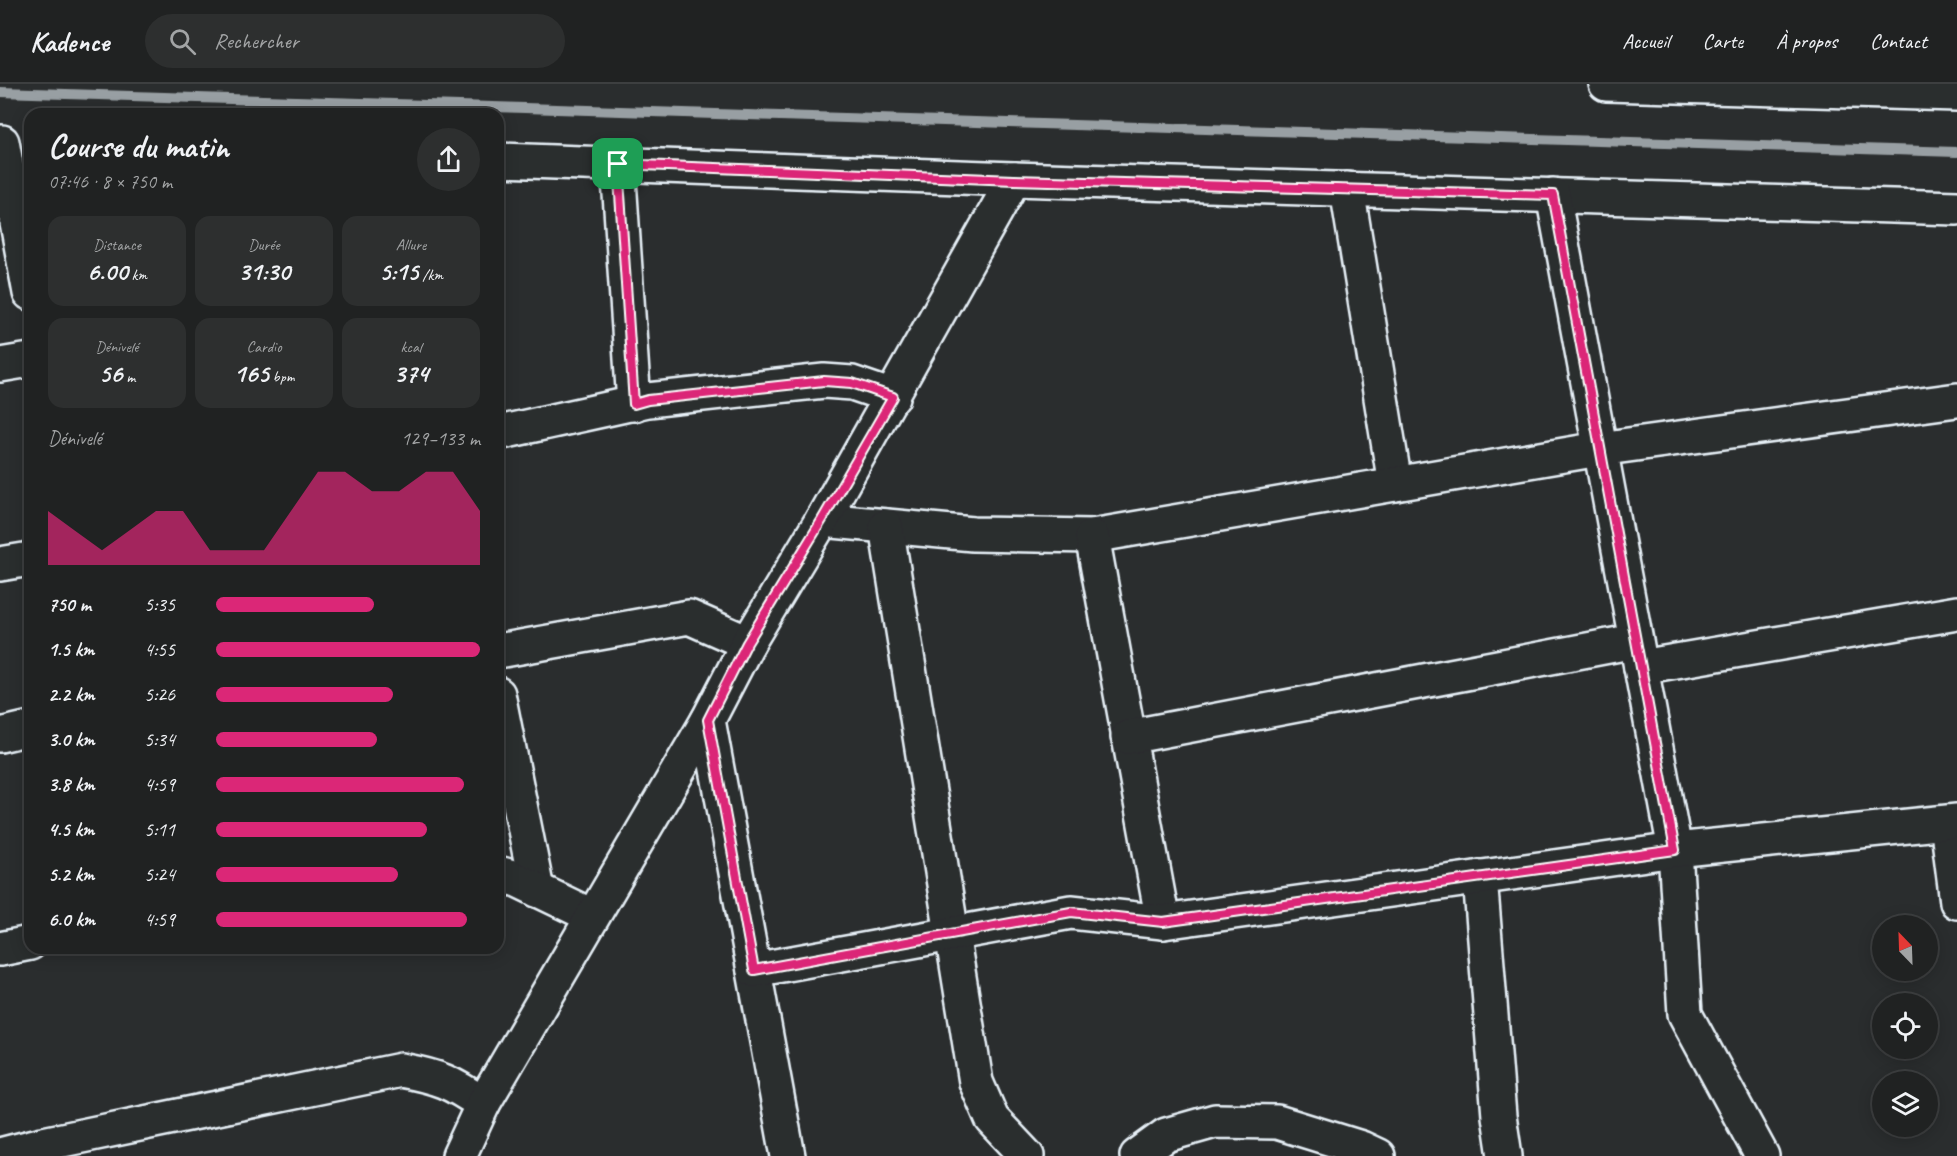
<!DOCTYPE html>
<html lang="fr">
<head>
<meta charset="utf-8">
<style>
	body { margin:0; font-family:Caveat,sans-serif; background:#2d2f2f; color:#f1f3f6; height:100vh; display:flex; flex-direction:column; font-size:22px; white-space:nowrap }
	* { box-sizing:border-box; margin:0 }
	p { font-size:20px; color:#a2a4a5 }
	.icon { flex:none; width:33px; height:33px; fill:none; stroke:currentColor; stroke-width:2; stroke-linecap:round; stroke-linejoin:round }
	.map { position:relative; flex:1; overflow:hidden }
	.drawer { position:absolute; left:24px; top:24px; width:480px; height:846px; display:flex; flex-direction:column; background:#202222; border-radius:18px; box-shadow:0 3px 15px #0003,0 0 0 2px #3d3f40 }
	.drawer>* { flex:none }
	.needle { width:39px; rotate:337deg }
	.tools { position:absolute; left:1872px; top:831px; display:grid; gap:12px }
	.tools a { display:grid; place-items:center; width:66px; height:66px; border-radius:50%; background:#202222; box-shadow:0 3px 15px #0003,0 0 0 2px #3d3f40; font-size:30px }
	.pin { position:absolute; display:grid; place-items:center; width:51px; height:51px; color:#fff; margin:-26px; border-radius:12px; box-shadow:0 3px 9px #0006 }
	.round { display:grid; place-items:center; flex:none; width:63px; height:63px; border-radius:32px; background:#2d2f2f }
	.summary { display:flex; align-items:center; justify-content:space-between; height:102px; padding:0 24px }
	h1 { font-size:33px; font-weight:600; line-height:45px }
	.figures { display:grid; grid-template-columns:repeat(3,1fr); gap:9px; height:102px; padding:6px 24px }
	.figures div { display:grid; align-content:center; border-radius:15px; background:#2d2f2f; text-align:center }
	.figures b { font-size:26px; font-weight:600 }
	.figures small { font-size:16px; font-weight:400 }
	.figures p { font-size:16px }
	.chart { height:168px; padding:12px 24px }
	.chart p { display:flex; justify-content:space-between }
	.chart svg { width:100%; height:108px; margin-top:6px; fill:#db2777; opacity:.7 }
	ul { padding:0 24px; list-style:none; font-size:20px }
	li { display:grid; grid-template-columns:96px 72px 1fr; align-items:center; height:45px }
	li i { height:15px; border-radius:8px; background:#db2777 }
	header { display:flex; align-items:center; gap:36px; box-sizing:border-box; height:84px; padding:0 30px; background:#202222; border-bottom:2px solid #3d3f40 }
	header strong { font-size:28px }
	nav { display:flex; gap:33px; margin-inline-start:auto; font-size:21px }
	.search { width:420px; height:54px; background:#2d2f2f; display:flex; align-items:center; gap:15px; box-sizing:border-box; padding:0 21px; border-radius:33px; color:#a2a4a5; font-size:22px }
	.map>svg:first-child { display:block }
</style>
</head>
<body>
<header>
<strong>Kadence</strong>
<div class="search"><svg class="icon" aria-label="search" viewBox="0 0 24 24"><circle cx="10" cy="10" r="6"/><path d="M15 15l6 6"/></svg>Rechercher</div>
<nav><a>Accueil</a><a>Carte</a><a>À propos</a><a>Contact</a></nav>
</header>
<div class="map">
<svg width="1957" height="1072" viewBox="0 0 1957 1072">
	<rect width="100%" height="100%" fill="#2a2d2e"/>
	<filter id="ink" filterUnits="userSpaceOnUse"><feTurbulence type="fractalNoise" baseFrequency=".0167" numOctaves="2"/><feDisplacementMap in="SourceGraphic" scale="12" xChannelSelector="R" yChannelSelector="G"/><feConvolveMatrix kernelMatrix="1 2 1 2 8 2 1 2 1" color-interpolation-filters="sRGB"/></filter>
	<g filter="url(#ink)">
		<g fill="none" stroke-linecap="round" stroke-linejoin="round">
			<polyline stroke="#989fa3" stroke-width="10" points="0,8 1957,68"/>
			<defs>
				<g id="minor">
					<polyline points="2,58 30,209"/>
					<polyline points="498,76 1014,95 1957,124"/>
					<polyline points="618,80 634,320"/>
					<polyline points="1347,105 1395,400"/>
					<polyline points="1553,111 1675,766 1685,930 1762,1072"/>
					<polyline points="0,281 30,276"/>
					<polyline points="498,349 648,316 824,297 852,299 893,313"/>
					<polyline points="822,436 973,450 1092,452 1599,365 1957,316"/>
					<polyline points="886,442 976,998 992,1035 1027,1072"/>
					<polyline points="1092,452 1163,838"/>
					<polyline points="0,480 30,475"/>
					<polyline points="498,567 689,533 748,559"/>
					<polyline points="1641,583 1957,529"/>
					<polyline points="498,610 537,806"/>
					<polyline points="708,636 788,1072"/>
					<polyline points="0,651 30,644"/>
					<polyline points="1128,653 1635,557"/>
					<polyline points="1947,739 1957,818"/>
					<polyline points="498,789 509,792 592,832"/>
					<polyline points="1480,793 1499,1032 1505,1072"/>
					<polyline points="0,865 30,859"/>
					<polyline points="754,886 1071,828 1163,838 1675,766 1957,737"/>
					<path d="M0 1071 43 1060 401 986C439 993 451 998 483 1020"/>
					<polyline points="459,1072 483,1020 708,636 748,559 822,436 1014,95"/>
					<polyline points="1137,1072 1166,1051 1215,1037 1277,1038 1361,1064 1378,1072"/>
				</g>
				<polyline id="highway" points="1606,0 1957,10"/>
			</defs>
			<use href="#minor" stroke="#e8f1f8" stroke-width="38"/>
			<use href="#highway" stroke="#e8f1f8" stroke-width="38"/>
			<use href="#minor" stroke="#2a2d2e" stroke-width="33"/>
			<use href="#highway" stroke="#2a2d2e" stroke-width="33"/>
		</g>
	</g>
	<g fill="none" stroke-linecap="round" stroke-linejoin="round" filter="url(#ink)">
		<defs>
			<polygon id="route" points="618,80 1014,96 1553,111 1675,766 1163,838 1071,828 754,886 708,636 747,559 822,436 893,313 852,299 824,297 648,316 634,320"/>
		</defs>
		<use href="#route" stroke="#fff" stroke-width="12"/>
		<use href="#route" stroke="#db2777" stroke-width="8"/>
	</g>
</svg>
<div class="tools">
<a><svg class="needle" viewBox="-14 -14 28 28"><path d="M0-13l5 13h-10z" fill="#e53935"/><path d="M0 13l5-13h-10z" fill="#a2a4a5"/></svg></a>
<a><svg class="icon" aria-label="locate" viewBox="0 0 24 24"><circle cx="12" cy="12" r="6"/><path d="M12 2v4M12 18v4M2 12h4M18 12h4"/></svg></a>
<a><svg class="icon" aria-label="layers" viewBox="0 0 24 24"><path d="M12 4l9 5-9 5-9-5zM3 14l9 5 9-5"/></svg></a>
</div>
<div class="pin" style="left:618px;top:80px;background:#1e9e55"><svg class="icon" aria-label="arrive" viewBox="0 0 24 24"><path d="M6 21V4h12l-3 4 3 4H6"/></svg></div>
<section class="drawer">
<div class="summary"><div><h1>Course du matin</h1><p>07:46 · 8 × 750 m</p></div><a class="round"><svg class="icon" aria-label="share" viewBox="0 0 24 24"><path d="M12 15V3M7 8l5-5 5 5M5 13v7h14v-7"/></svg></a></div>
<div class="figures">
<div><p>Distance</p><b>6.00<small> km</small></b></div>
<div><p>Durée</p><b>31:30</b></div>
<div><p>Allure</p><b>5:15<small> /km</small></b></div>
</div>
<div class="figures">
<div><p>Dénivelé</p><b>56<small> m</small></b></div>
<div><p>Cardio</p><b>165<small> bpm</small></b></div>
<div><p>kcal</p><b>374</b></div>
</div>
<div class="chart"><p><span>Dénivelé</span>129–133 m</p>
<svg viewBox="0 0 160 44" preserveAspectRatio="none"><path d="M0 44V22L10 30L20 38L30 30L40 22L50 22L60 38L70 38L80 38L90 22L100 6L110 6L120 14L130 14L140 6L150 6L160 22V44z"/></svg>
</div>
<ul>
<li><b>750 m</b>5:35<i style="width:60%"></i></li>
<li><b>1.5 km</b>4:55<i style="width:100%"></i></li>
<li><b>2.2 km</b>5:26<i style="width:67%"></i></li>
<li><b>3.0 km</b>5:34<i style="width:61%"></i></li>
<li><b>3.8 km</b>4:59<i style="width:94%"></i></li>
<li><b>4.5 km</b>5:11<i style="width:80%"></i></li>
<li><b>5.2 km</b>5:24<i style="width:69%"></i></li>
<li><b>6.0 km</b>4:59<i style="width:95%"></i></li>
</ul>
</section>
</div>
</body>
</html>
